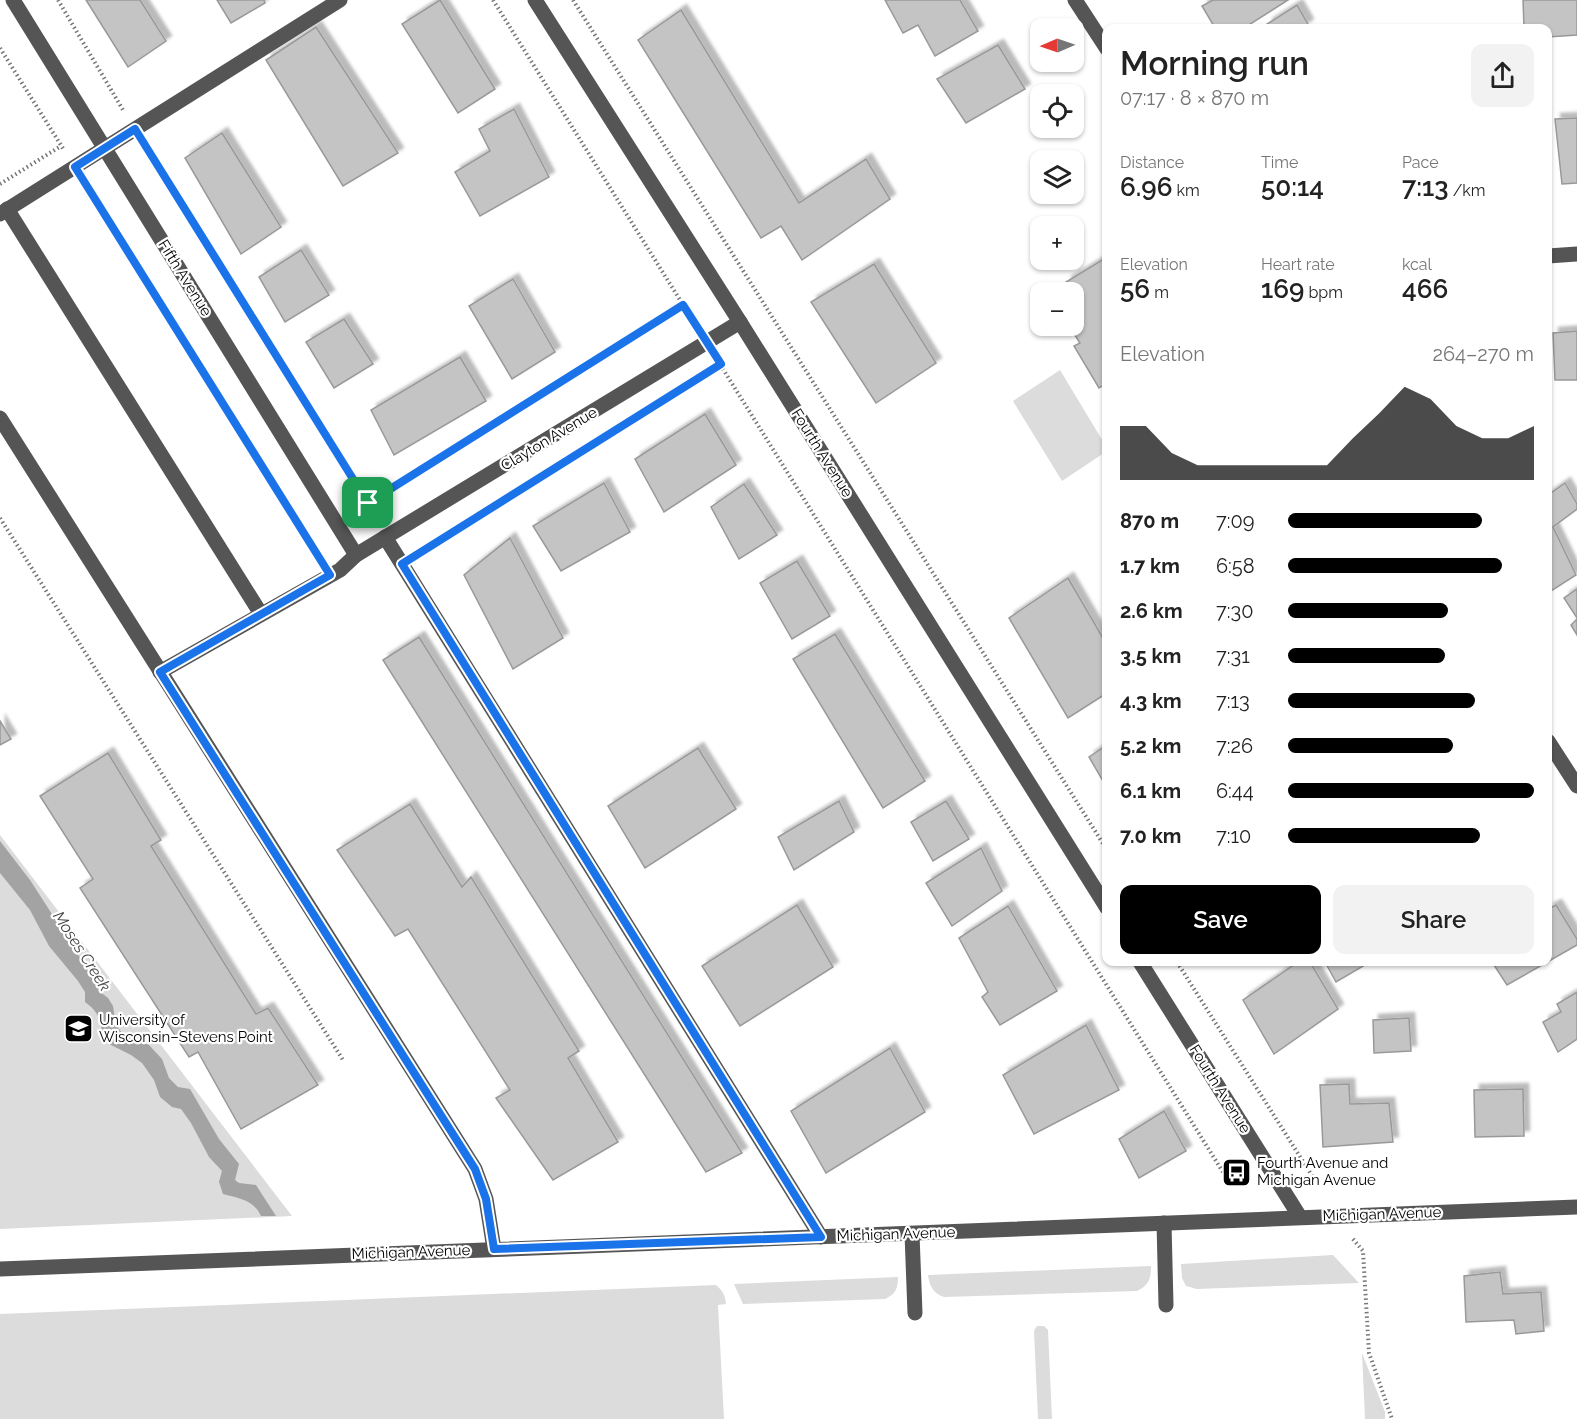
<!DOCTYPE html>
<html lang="en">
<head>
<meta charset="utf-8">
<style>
	body { margin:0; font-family:Raleway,sans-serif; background:#f2f2f2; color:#222; height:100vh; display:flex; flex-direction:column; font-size:22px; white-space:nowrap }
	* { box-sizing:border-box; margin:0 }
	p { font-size:20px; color:#767676 }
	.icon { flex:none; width:33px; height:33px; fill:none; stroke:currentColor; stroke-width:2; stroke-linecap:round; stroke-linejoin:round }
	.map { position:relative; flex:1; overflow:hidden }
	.side { position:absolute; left:1102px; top:24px; width:450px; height:942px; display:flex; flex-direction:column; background:#fff; border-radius:12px; box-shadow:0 2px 4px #0004 }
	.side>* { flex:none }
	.needle { width:39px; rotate:268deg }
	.fabs { position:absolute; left:1030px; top:18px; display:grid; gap:12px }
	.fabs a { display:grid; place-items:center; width:54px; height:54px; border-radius:12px; background:#fff; box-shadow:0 2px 4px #0004; font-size:30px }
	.pin { position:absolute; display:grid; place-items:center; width:51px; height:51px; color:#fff; margin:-26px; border-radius:12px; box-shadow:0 3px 9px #0006 }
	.round { display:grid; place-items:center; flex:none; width:63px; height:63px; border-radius:12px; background:#f2f2f2 }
	.overview { display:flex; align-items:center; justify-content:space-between; height:102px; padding:0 18px }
	h1 { font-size:33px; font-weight:600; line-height:45px }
	.figures { display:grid; grid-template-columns:repeat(3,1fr); gap:9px; height:102px; padding:6px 18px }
	.figures div { display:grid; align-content:center }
	.figures b { font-size:26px; font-weight:600 }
	.figures small { font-size:16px; font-weight:400 }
	.figures p { font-size:16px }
	.chart { height:168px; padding:12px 18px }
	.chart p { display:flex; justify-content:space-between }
	.chart svg { width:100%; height:108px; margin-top:6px; fill:#000; opacity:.7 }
	.cta { display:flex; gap:12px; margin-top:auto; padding:12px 18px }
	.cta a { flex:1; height:69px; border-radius:12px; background:#000; color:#fff; font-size:24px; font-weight:600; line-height:69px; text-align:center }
	.cta a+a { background:#f2f2f2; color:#222 }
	ul { padding:0 18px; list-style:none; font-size:20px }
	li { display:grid; grid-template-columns:96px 72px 1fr; align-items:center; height:45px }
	li i { height:15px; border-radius:8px; background:#000 }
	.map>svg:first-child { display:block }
</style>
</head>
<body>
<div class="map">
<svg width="1577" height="1419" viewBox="0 0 1577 1419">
	<defs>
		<filter id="shadow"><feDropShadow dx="5.5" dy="-5.5" stdDeviation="1.5" flood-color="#0004"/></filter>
	</defs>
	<rect width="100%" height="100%" fill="#fff"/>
	<g fill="#dcdcdc">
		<polygon points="1060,370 1107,448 1107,451 1062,481 1013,401"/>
		<polygon points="0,835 292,1216 0,1229"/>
		<polygon points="1333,1255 1359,1283 1197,1289 1186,1286 1182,1278 1181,1264"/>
		<path d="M1151 1266C1151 1279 1149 1285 1137 1291L944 1297C933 1293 930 1287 928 1275Z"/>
		<path d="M898 1277C898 1288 896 1294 885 1299L743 1304 734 1284Z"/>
		<path d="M716 1285C723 1291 725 1295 726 1304L718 1305 724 1419H0V1314Z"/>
		<polygon points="1037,1326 1044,1326 1048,1330 1052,1419 1038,1419 1034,1331"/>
		<polygon points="1362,1353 1385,1412 1385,1419 1365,1419"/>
	</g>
	<path fill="#a3a3a3" d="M0 841 30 880 88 970 97 979 99 991 108 998 113 1006 116 1025 123 1034 149 1045 162 1059 169 1078 178 1087 190 1089 219 1139 239 1164 235 1180 239 1183 256 1185 276 1216H261C254 1200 238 1198 223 1194L219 1182 222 1171 209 1157 191 1123 181 1109 172 1107 160 1097 154 1080 142 1063 131 1055 105 1042C99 1023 103 1015 85 1002V992L78 981 49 946 30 910 0 873Z"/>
	<g fill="#c4c4c4" stroke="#999" stroke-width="1.5" filter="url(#shadow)">
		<polygon points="86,0 140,0 166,41 128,67"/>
		<polygon points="217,0 264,0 265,3 231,23"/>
		<polygon points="440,0 495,89 458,113 402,24"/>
		<polygon points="885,0 960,0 978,31 935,56 918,25 903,33"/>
		<polygon points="1213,0 1288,0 1244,28 1215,28 1202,6"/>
		<polygon points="1523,0 1577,0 1577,35 1548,37 1548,28 1524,28"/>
		<polygon points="1297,5 1308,24 1303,28 1269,28 1267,24"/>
		<polygon points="681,10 799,203 866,159 890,199 802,260 781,226 761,238 638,40"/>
		<polygon points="316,27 398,153 343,186 266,60"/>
		<polygon points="998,45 1025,89 966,123 937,79"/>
		<polygon points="514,109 549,177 480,216 455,172 490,151 479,129"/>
		<polygon points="1577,118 1577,183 1562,184 1555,119"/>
		<polygon points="222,133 281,227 241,254 185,158"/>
		<polygon points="301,250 329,295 285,322 259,277"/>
		<polygon points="1107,257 1107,383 1099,388 1074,346 1080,343 1069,326 1074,326 1074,314 1082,309 1066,282"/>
		<polygon points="874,264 936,363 876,403 811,302"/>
		<polygon points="513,279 555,352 512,379 469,306"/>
		<polygon points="344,319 373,364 334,388 306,342"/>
		<polygon points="1577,331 1577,380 1555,380 1553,333"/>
		<polygon points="460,357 486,401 394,455 371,410"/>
		<polygon points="705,414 736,465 664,512 635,459"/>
		<polygon points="604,483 630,532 561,571 533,526"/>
		<polygon points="1565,483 1577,504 1577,509 1553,527 1576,575 1548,593 1548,495"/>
		<polygon points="744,484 777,535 739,559 711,507"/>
		<polygon points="510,538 563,638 513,669 464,575"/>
		<polygon points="797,561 830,616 792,639 760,583"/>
		<polygon points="1068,578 1107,645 1107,693 1068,718 1009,618"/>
		<polygon points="1577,589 1577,618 1564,598"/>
		<polygon points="1577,619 1577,635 1571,625"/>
		<polygon points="835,634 925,781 883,808 793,659"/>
		<polygon points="419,637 742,1153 706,1172 383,660"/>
		<polygon points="0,721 11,739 0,745"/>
		<polygon points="1107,745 1107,788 1089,757"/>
		<polygon points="698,748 736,809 645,868 608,806"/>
		<polygon points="108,753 161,840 151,846 256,1014 268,1008 318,1085 241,1129 198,1052 189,1057 80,888 93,879 40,796"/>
		<polygon points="839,801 854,832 794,870 778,837"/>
		<polygon points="946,801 969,839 933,861 911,822"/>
		<polygon points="410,804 462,887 471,877 579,1051 568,1058 618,1142 553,1180 496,1098 510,1090 408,929 395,936 337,850"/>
		<polygon points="981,848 1002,891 952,926 926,883"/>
		<polygon points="797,905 833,967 740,1026 702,966"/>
		<polygon points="1556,905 1577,939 1577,945 1507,985 1492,962 1548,962 1548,909"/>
		<polygon points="1008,906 1057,991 1000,1025 982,997 988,992 959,938"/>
		<polygon points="1298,962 1310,962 1338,1009 1274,1054 1243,1000"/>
		<polygon points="1325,962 1370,962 1336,982"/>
		<polygon points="1577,992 1577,1039 1558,1052 1543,1022 1561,1012 1557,1004"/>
		<polygon points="1409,1018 1411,1051 1374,1053 1373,1020"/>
		<polygon points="1086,1025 1119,1090 1034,1134 1003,1075"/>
		<polygon points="890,1048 925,1112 826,1173 791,1111"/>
		<polygon points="1349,1084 1350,1104 1389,1103 1393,1142 1323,1147 1320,1085"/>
		<polygon points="1523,1089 1524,1136 1475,1137 1474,1090"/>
		<polygon points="1164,1111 1186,1151 1139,1178 1119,1139"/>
		<polygon points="1500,1272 1503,1294 1541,1292 1544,1331 1516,1334 1514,1320 1466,1322 1464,1276"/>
	</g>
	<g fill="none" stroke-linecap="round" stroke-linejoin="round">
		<g stroke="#777" stroke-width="4" stroke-dasharray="1.5 3" stroke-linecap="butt">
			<polyline points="58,0 123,110"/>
			<polyline points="493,0 695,324"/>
			<polyline points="573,0 1107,850"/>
			<polyline points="0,48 64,150"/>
			<polyline points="146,147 368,503 683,305"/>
			<polyline points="0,184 61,146"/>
			<polyline points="85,184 318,557"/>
			<polyline points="718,361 1231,1185"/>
			<polyline points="0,518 343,1060"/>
			<polyline points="419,553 721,364"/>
			<polyline points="1177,962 1316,1182"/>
			<polyline points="1353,1239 1363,1251 1369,1353 1392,1419"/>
		</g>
		<g stroke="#555" stroke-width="15">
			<polyline points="13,0 356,555"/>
			<polyline points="535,0 740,322 1107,908"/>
			<polyline points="1075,0 1107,49"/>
			<polyline points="7,209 261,614"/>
			<polyline points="0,214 340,0"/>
			<polyline points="1548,256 1577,254"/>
			<polyline points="0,418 475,1169 486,1199 494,1249"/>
			<polyline points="385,537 821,1237"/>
			<polyline points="160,672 340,570 356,555 740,322"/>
			<polyline points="1548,741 1577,786"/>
			<polyline points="1140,962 1300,1217"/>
			<polyline points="1164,1223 1166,1305"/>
			<polyline points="912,1234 915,1313"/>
			<polyline points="0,1269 1577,1207"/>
		</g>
	</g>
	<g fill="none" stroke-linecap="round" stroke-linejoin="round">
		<defs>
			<polygon id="route" points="135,129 368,503 683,305 721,364 402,564 821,1237 494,1249 486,1199 475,1169 160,672 330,575 75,167"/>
		</defs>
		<use href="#route" stroke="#fff" stroke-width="12"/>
		<use href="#route" stroke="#1a73e8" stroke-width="8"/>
	</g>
	<defs>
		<symbol id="university-square" viewBox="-11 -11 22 22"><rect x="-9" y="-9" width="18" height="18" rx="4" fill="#000" stroke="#fff"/><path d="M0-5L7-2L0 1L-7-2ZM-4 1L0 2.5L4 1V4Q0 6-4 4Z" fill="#fff"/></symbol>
		<symbol id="bus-square" viewBox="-11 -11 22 22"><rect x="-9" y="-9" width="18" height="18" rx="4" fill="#000" stroke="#fff"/><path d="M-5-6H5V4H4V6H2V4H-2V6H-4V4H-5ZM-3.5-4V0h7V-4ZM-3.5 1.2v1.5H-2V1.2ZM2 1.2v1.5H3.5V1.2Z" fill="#fff"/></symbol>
	</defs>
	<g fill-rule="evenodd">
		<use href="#university-square" x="62" y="1012" width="33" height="33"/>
		<use href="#bus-square" x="1220" y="1156" width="33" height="33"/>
	</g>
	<g text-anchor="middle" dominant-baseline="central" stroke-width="4.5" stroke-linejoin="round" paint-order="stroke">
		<g font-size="15" fill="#000" stroke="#fff">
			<text transform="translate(185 278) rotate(58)">Fifth Avenue</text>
			<text transform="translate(549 439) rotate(-31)">Clayton Avenue</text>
			<text transform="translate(822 453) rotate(58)">Fourth Avenue</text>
			<text transform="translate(1220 1089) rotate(58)">Fourth Avenue</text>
			<text transform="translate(1382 1214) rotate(-2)">Michigan Avenue</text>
			<text transform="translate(896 1234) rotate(-2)">Michigan Avenue</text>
			<text transform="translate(411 1252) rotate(-2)">Michigan Avenue</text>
		</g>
		<g font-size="15" fill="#000" stroke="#fff" text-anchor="start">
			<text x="99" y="1020">University of<tspan x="99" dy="17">Wisconsin–Stevens Point</tspan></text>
			<text x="1257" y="1163">Fourth Avenue and<tspan x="1257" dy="17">Michigan Avenue</tspan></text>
		</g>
		<g font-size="16" font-style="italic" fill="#444" stroke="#fff">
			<text transform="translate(82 951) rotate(57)">Moses Creek</text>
		</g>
	</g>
</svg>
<div class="fabs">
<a><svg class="needle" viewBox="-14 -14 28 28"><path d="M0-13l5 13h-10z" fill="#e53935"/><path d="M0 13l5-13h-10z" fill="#767676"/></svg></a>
<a><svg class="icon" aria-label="locate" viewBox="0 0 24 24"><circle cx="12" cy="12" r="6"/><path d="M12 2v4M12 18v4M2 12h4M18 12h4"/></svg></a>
<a><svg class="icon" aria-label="layers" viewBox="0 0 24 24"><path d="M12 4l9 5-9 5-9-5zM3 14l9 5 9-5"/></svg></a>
<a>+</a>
<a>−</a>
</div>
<div class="pin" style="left:368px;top:503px;background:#1e9e55"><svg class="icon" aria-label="arrive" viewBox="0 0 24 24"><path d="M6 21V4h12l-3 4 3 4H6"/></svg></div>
<section class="side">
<div class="overview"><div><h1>Morning run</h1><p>07:17 · 8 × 870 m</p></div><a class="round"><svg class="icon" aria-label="share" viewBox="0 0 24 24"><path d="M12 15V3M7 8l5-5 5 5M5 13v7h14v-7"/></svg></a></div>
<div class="figures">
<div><p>Distance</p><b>6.96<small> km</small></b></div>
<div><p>Time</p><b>50:14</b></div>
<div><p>Pace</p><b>7:13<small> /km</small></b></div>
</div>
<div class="figures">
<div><p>Elevation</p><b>56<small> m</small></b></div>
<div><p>Heart rate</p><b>169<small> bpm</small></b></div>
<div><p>kcal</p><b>466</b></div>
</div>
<div class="chart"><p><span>Elevation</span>264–270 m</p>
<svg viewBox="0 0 160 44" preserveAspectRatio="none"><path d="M0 44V22L10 22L20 33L30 38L40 38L50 38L60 38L70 38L80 38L90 27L100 17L110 6L120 11L130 22L140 27L150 27L160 22V44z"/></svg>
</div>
<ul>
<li><b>870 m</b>7:09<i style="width:79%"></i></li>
<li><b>1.7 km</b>6:58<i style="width:87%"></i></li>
<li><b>2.6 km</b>7:30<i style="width:65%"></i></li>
<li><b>3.5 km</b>7:31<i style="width:64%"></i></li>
<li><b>4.3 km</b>7:13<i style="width:76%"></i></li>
<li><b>5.2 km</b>7:26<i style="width:67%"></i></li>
<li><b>6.1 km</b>6:44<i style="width:100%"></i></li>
<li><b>7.0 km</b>7:10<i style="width:78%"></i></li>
</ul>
<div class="cta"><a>Save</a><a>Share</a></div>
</section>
</div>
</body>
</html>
